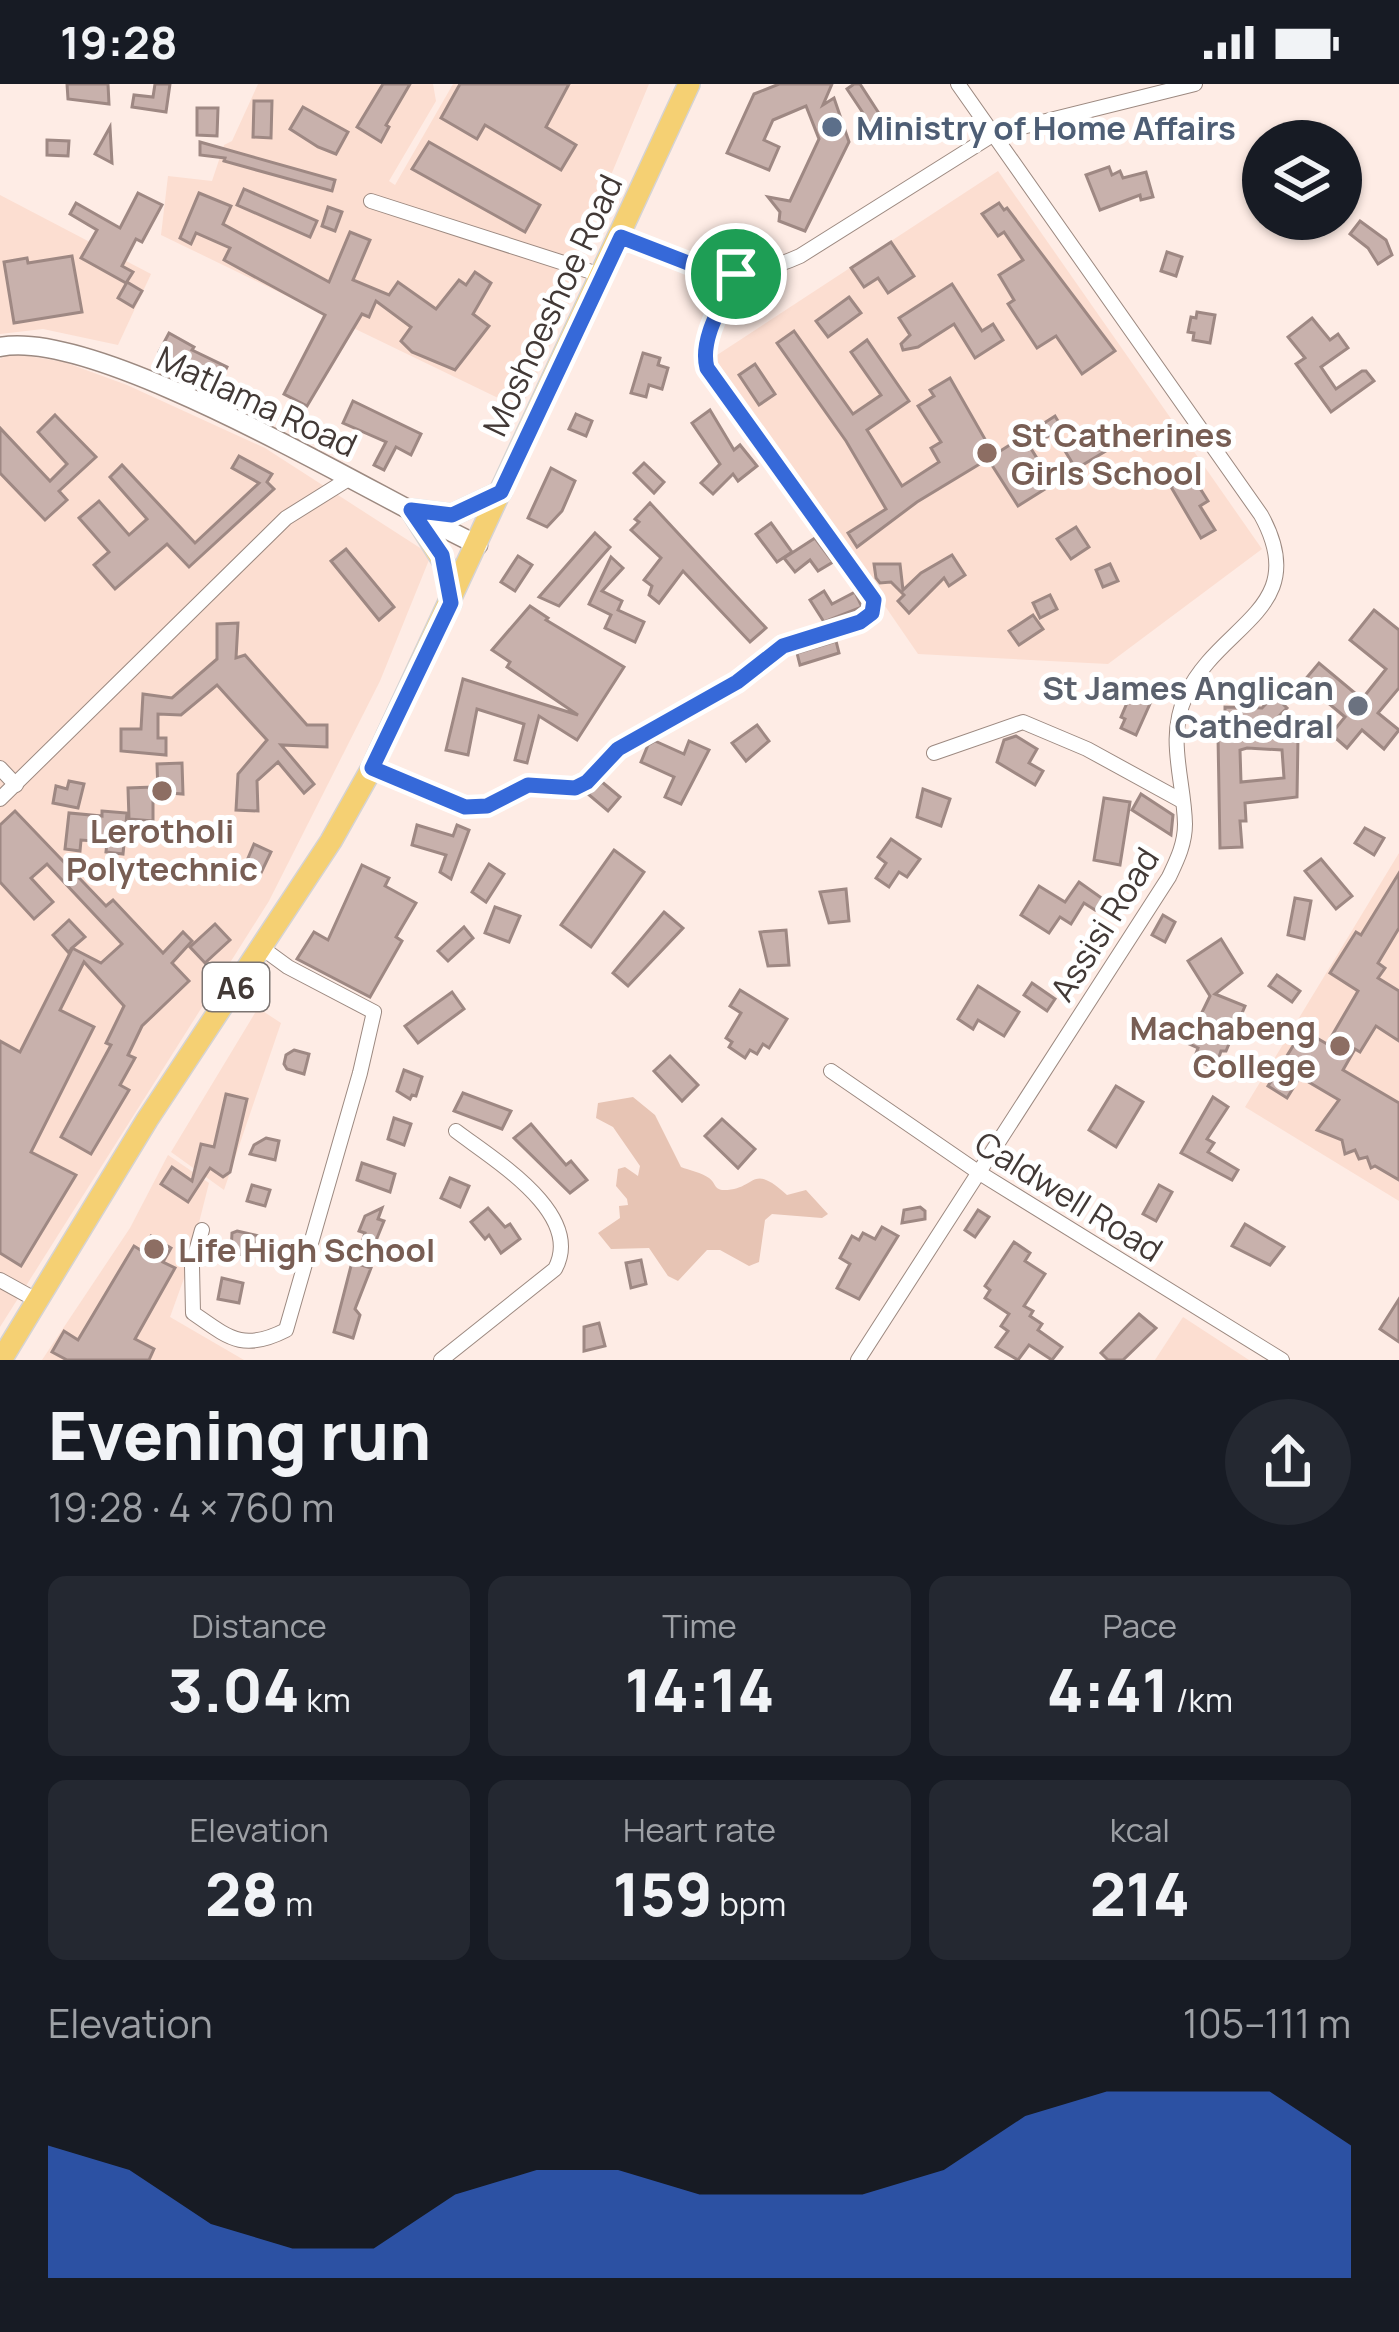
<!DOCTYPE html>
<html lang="en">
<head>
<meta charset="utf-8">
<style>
	body { margin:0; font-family:Manrope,sans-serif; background:#242831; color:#f1f3f6; height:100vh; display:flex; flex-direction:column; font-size:45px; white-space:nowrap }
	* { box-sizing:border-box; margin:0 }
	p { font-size:39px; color:#9ea1a6 }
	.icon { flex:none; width:66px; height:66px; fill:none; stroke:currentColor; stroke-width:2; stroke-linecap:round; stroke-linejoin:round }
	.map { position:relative; height:1276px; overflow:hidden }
	.details { display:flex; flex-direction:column; background:#171b24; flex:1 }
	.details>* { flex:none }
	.buttons { position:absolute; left:1242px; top:36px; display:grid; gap:24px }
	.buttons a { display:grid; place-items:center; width:120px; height:120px; border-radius:50%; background:#171b24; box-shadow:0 3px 9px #0004; font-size:60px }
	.pin { position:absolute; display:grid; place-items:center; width:102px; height:102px; color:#fff; margin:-51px; border:6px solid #fff; border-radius:50%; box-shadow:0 3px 12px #0007 }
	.round { display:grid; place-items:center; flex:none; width:126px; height:126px; border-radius:63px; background:#242831 }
	.overview { display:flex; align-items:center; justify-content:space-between; height:204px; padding:0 48px }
	h1 { font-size:66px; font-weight:800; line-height:90px }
	.metrics { display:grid; grid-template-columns:repeat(3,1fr); gap:18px; height:204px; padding:12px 48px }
	.metrics div { display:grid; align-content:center; border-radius:18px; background:#242831; text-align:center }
	.metrics b { font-size:60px; font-weight:800 }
	.metrics small { font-size:33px; font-weight:400 }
	.metrics p { font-size:33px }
	.chart { height:336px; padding:24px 48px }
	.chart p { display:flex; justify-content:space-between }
	.chart svg { width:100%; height:216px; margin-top:12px; fill:#3669d9; opacity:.7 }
	.status { display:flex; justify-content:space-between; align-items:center; height:84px; padding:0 60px; background:#171b24; direction:ltr }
	.status svg { height:33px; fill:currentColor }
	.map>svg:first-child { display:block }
</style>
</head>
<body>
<div class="status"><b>19:28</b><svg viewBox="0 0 49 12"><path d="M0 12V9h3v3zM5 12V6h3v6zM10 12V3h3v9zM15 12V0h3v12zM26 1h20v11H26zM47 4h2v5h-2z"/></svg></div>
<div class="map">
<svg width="1399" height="1276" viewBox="0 0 1399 1276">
	<rect width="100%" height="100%" fill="#feece5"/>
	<g fill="#fcded1">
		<polygon points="258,0 433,0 436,17 389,97 395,101 453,0 649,0 576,175 587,179 521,325 161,151 168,92 212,97 224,61 232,57"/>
		<polygon points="998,87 1262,465 1108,580 918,570 714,273"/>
		<polygon points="0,111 151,190 118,261 43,245 0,250"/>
		<polygon points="11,269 64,278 127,301 265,364 431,471 380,597 269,817 0,1243 0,275"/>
		<polygon points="1399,769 1399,1117 1245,1023"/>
		<polygon points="258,924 281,939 224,1106 171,1068"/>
		<polygon points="168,1071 209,1099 187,1186 170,1233 244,1276 42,1276 130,1144"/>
		<polygon points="1183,1233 1249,1276 1155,1276"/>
	</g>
	<path fill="#e7c4b4" d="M633 1013 655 1031 681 1083C689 1086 702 1089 709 1094 716 1099 714 1106 724 1106 757 1106 750 1077 787 1111L806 1106 828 1130 822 1134 772 1130 765 1136 759 1178 749 1182 720 1166H707L678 1197 668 1192 649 1164 611 1165 598 1149 620 1134 619 1122 628 1121 627 1115 616 1102 618 1085 625 1083 638 1092 640 1082 613 1043 596 1034 598 1019Z"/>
	<g fill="#c8b1ac" stroke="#9e8883" stroke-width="3" fill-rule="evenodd">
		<polygon points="67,0 108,0 109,20 68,15"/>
		<polygon points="155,0 170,0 166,28 132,23 134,11 153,13"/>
		<polygon points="383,0 410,0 386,41 389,43 381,58 357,43"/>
		<polygon points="460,0 569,0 546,43 576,61 561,86 485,41 477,55 441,34"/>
		<polygon points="779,0 832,0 823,21 834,14 849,58 805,147 779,137 780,128 768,113 790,117 819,55 806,22 773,36 764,56 779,63 769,86 727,69 754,10"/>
		<polygon points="854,0 860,0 882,34 871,41 847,5"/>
		<polygon points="254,17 272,17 271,54 253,53"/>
		<polygon points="303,23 348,48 336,70 318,63 290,45"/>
		<polygon points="197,24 218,24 217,52 197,51"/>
		<polygon points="110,43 112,79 95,70"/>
		<polygon points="47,56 69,57 68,72 47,71"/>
		<polygon points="200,58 335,96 332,107 224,77 225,74 200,71"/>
		<polygon points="429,58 540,121 525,148 412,85"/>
		<polygon points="1109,83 1112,91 1120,87 1123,94 1146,88 1153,113 1141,116 1140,111 1100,126 1086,91"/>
		<polygon points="244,105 317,137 310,153 237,121"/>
		<polygon points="138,109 162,121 142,158 136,155 122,182 133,188 126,199 81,174 97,146 70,130 76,119 120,144"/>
		<polygon points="199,109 231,122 223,140 329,198 350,148 370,156 353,196 389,211 398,198 436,225 459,196 466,201 475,188 491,199 473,230 489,242 455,286 412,268 401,257 411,243 376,217 369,233 362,230 307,322 284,310 325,231 224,176 230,164 196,149 191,160 180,154"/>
		<polygon points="999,119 1004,126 1007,124 1115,267 1082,290 1056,252 1037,264 1008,220 1014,216 999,191 1023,176 1004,148 998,152 982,130"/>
		<polygon points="328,123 342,128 335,147 322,142"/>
		<polygon points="1360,137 1386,156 1392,171 1378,180 1368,164 1350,150"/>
		<polygon points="891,158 914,192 888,209 878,194 864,203 851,184"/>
		<polygon points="1167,168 1182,173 1176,192 1161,187"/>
		<polygon points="72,172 82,228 14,239 4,178 27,174 28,179"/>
		<polygon points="127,198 142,207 133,223 118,214"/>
		<polygon points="952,200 982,247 993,240 1003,256 975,274 954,240 918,263 903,266 901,260 910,251 899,234"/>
		<polygon points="849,213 861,229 828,253 816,237"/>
		<polygon points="1197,228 1215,231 1210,259 1193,256 1194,249 1188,248 1191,233 1196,234"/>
		<polygon points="1312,234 1330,256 1338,250 1348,264 1321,283 1336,305 1362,287 1366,287 1374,297 1331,328 1296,280 1305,274 1288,253"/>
		<polygon points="794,247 853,330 881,311 851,268 867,256 909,317 867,346 902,402 939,378 931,364 941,358 918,322 934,312 930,306 950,294 994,371 1055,332 1062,344 1030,363 1053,400 1018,422 988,375 917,418 857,463 848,449 886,425 846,357 777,259"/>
		<polygon points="169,249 194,263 192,266 227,283 219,300 159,268"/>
		<polygon points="643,269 660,274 658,281 668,284 662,305 649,301 646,313 631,309"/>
		<polygon points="755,280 775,310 759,321 739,291"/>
		<polygon points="353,317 421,350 411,371 396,363 384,386 374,381 386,358 343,339"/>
		<polygon points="710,326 734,366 740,361 757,382 738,397 733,390 713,410 701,399 720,380 692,339"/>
		<polygon points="576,330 592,337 586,352 569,345"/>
		<polygon points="55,331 96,373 59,407 67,416 45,436 0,389 0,344 50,397 67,380 38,348"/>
		<polygon points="1112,338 1124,356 1076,385 1065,367"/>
		<polygon points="239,372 272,390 267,398 274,405 189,483 167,460 115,505 94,481 109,468 79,434 99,417 129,451 147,435 110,393 122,381 195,459 259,399 232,384"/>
		<polygon points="644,379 664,398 654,409 634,389"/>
		<polygon points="551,384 575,397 562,427 547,443 528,434"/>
		<polygon points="1191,390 1208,417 1200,422 1215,446 1201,454 1171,403"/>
		<polygon points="650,419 766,544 750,558 683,487 659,519 649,511 652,502 644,496 661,474 631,446 639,438 635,435"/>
		<polygon points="771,439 792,468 777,478 756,450"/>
		<polygon points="1076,443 1089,463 1071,475 1057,455"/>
		<polygon points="595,449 610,463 602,472 559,522 539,513"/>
		<polygon points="815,454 833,478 818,487 810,476 795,488 784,474"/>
		<polygon points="346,465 394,523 379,536 331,477"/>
		<polygon points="952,471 965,491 949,502 944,494 909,529 898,517 904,511 891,498 880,499 876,494 874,480 900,480 903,506 921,489"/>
		<polygon points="518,472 532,481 515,507 501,498"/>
		<polygon points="611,473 623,484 602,507 622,517 618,526 644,538 635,558 605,544 611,531 589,520"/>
		<polygon points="1110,480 1118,497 1103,503 1096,486"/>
		<polygon points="824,507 832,520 855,508 862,523 824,538 810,516"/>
		<polygon points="1050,511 1057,525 1040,534 1033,519"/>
		<polygon points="530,522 548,534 546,536 624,583 577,656 539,632 527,679 515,676 524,640 477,625 468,671 446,666 463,595 578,631 507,583 510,578 492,566"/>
		<polygon points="1374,526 1399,546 1399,604 1378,629 1399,646 1384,665 1362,646 1347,664 1331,650 1345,633 1303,598 1319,579 1362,615 1386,585 1350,556"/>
		<polygon points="1033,531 1043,545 1019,561 1009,547"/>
		<polygon points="238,539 236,574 245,571 307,641 327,641 327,663 281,661 314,700 304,709 278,678 257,697 258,727 236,726 238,690 267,656 217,601 181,631 158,630 158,654 166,654 166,671 121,667 121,645 141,645 143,610 172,614 217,575 217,540"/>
		<polygon points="836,557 839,569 800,581 797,569"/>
		<polygon points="1133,605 1153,613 1136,651 1121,644 1125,635 1121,633"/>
		<path d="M1274 611 1287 624 1256 655 1298 653 1297 713 1245 719 1246 737H1240L1242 763 1220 764 1218 652H1225V623L1262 624ZM1247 664 1282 666 1284 694 1241 698 1240 666Z"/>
		<polygon points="757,641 769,657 746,677 732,659"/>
		<polygon points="1016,652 1037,665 1029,679 1043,687 1035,701 997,678 1004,656"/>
		<polygon points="655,657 684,670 689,657 709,666 681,720 665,713 674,693 641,678 648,661"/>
		<polygon points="182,679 183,710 158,708 157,680"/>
		<polygon points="69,697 84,700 78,724 53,719 56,702 67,705"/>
		<polygon points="602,698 620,713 608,727 588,710"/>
		<polygon points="153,703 153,737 129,735 128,704"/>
		<polygon points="923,705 950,715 941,742 917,733"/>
		<polygon points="1141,710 1173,731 1171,751 1132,726"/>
		<polygon points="1104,714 1130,718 1120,781 1094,776"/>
		<polygon points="15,727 106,822 113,816 163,869 183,848 192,857 172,879 189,897 142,942 128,971 135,974 120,1001 129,1006 91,1070 61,1053 111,961 106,959 124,922 84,878 60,926 94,943 31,1068 76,1091 21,1182 0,1169 0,957 20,968 72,865 68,868 53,851 69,836 85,853 72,864 101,879 122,860 47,780 31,794 53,818 34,835 0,798 0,741"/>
		<polygon points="102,727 127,729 123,770 106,768 107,758 81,756 80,767 65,765 69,729 102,732"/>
		<polygon points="417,741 453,752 457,741 469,746 451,795 440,788 446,771 412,761"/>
		<polygon points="1365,744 1384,754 1374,771 1355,759"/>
		<polygon points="891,755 920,775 907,793 899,788 889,803 876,794 886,779 878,773"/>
		<polygon points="254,760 271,768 259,793 243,786"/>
		<polygon points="614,766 644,788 591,863 561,841"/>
		<polygon points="1321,775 1352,812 1336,825 1305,787"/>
		<polygon points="489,780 504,790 486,818 472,808"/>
		<polygon points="362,781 389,794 385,802 416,819 396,853 402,857 370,913 297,875 314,848 328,856"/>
		<polygon points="1399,789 1399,844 1378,879 1385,884 1378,894 1399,907 1399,957 1376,942 1360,968 1355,965 1343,986 1399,1019 1399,1096 1375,1082 1371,1084 1367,1073 1359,1075 1355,1066 1345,1070 1342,1056 1317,1046 1339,1016 1300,993 1287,1014 1268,1002 1303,946 1327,960 1358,907 1330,889 1356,848 1361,851"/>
		<polygon points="1079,798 1103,815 1095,826 1084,819 1071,840 1060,833 1049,849 1021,831 1039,802 1065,818"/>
		<polygon points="846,805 849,837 829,839 820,808"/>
		<polygon points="1295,814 1311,817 1304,855 1288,851"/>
		<polygon points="495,823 520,832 509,858 485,849"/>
		<polygon points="664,828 683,844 628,902 613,889"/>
		<polygon points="1163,831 1175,838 1165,858 1152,851"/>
		<polygon points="215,840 230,856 205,879 190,863"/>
		<polygon points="464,843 473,854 448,877 438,867"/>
		<polygon points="786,846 789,881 768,882 760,848"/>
		<polygon points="1221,855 1242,889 1215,910 1245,922 1226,967 1221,967 1218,976 1212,974 1209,982 1194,975 1198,964 1187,959 1210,912 1188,877"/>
		<polygon points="1277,891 1300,907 1292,918 1269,902"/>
		<polygon points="1032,899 1055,915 1047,927 1024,911"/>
		<polygon points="978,902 1019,928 1004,952 978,936 973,945 958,935"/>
		<polygon points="740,906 787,935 769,964 763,960 757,970 750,966 745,974 729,963 732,958 726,954 741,929 730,922"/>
		<polygon points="452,908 464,925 418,959 405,942"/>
		<polygon points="294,966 309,970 304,990 287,985 284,980 286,971"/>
		<polygon points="670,972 698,1001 682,1017 654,987"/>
		<polygon points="404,986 422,993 416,1012 412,1011 410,1015 397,1007"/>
		<polygon points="1116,1002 1143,1018 1116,1063 1089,1046"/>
		<polygon points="463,1009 511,1027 502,1045 454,1027"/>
		<polygon points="226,1010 247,1015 230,1088 223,1093 210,1084 188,1118 161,1100 172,1083 192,1097 201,1060 214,1063"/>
		<polygon points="1213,1013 1228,1023 1207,1055 1214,1059 1208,1068 1238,1086 1232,1096 1181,1069"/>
		<polygon points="394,1034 411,1040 404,1061 388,1055"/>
		<polygon points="722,1035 755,1065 738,1084 705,1052"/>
		<polygon points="531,1040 566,1081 571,1077 587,1096 570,1109 514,1054"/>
		<polygon points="266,1054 279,1057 275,1076 250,1070 254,1061"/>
		<polygon points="362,1079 395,1090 390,1108 357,1096"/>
		<polygon points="450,1094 469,1102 460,1123 441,1114"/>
		<polygon points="252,1101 270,1106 265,1122 247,1117"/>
		<polygon points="1159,1101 1172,1108 1156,1137 1143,1130"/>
		<polygon points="920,1123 925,1127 925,1135 902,1139 904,1126"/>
		<polygon points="382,1124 378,1135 384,1137 375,1159 363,1155 365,1149 359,1147 365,1132"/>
		<polygon points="488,1124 505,1143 510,1140 520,1155 501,1169 489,1151 485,1155 471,1138"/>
		<polygon points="978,1126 989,1133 975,1153 965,1146"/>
		<polygon points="1245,1140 1284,1163 1270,1181 1232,1162"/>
		<polygon points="882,1143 898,1152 859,1215 837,1204 850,1180 840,1174 852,1152 859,1156 863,1149 875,1155"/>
		<polygon points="237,1147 259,1152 251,1173 231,1168 232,1149"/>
		<polygon points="151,1152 171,1164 163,1178 175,1184 135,1255 154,1265 149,1276 67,1276 52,1268 64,1247 78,1256 134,1162 142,1167"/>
		<polygon points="1014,1158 1030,1169 1025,1177 1045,1190 1024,1222 1033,1227 1030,1232 1042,1240 1038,1246 1062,1263 1052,1276 1029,1261 1018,1276 996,1263 1008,1247 1001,1242 1009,1230 985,1214 990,1206 985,1202"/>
		<polygon points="641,1176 646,1200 631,1204 626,1179"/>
		<polygon points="352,1178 371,1184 355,1225 360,1231 353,1254 334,1248"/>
		<polygon points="222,1194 243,1199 239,1219 218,1215"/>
		<polygon points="1399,1215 1399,1258 1380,1245"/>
		<polygon points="1139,1230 1156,1244 1123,1276 1108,1276 1101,1269"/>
		<polygon points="599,1239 605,1262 584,1267 584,1243"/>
	</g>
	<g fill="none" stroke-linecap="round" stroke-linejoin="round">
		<defs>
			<g id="street">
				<polyline points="371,117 601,191"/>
				<path d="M621 153C692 181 724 206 800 172L994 50 1195 0"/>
				<polyline points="934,669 1023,638 1087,665 1182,717"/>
				<polyline points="0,684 16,701"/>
				<path d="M372 684 465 723 487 722 528 701 575 704 587 698 618 665 738 598 783 562 860 538 872 529 874 516 707 284C700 254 724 218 736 191"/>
				<polyline points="0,715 286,434 350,394"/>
				<polyline points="831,987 978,1088 1282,1276"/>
				<path d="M202 1146 192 1182 193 1229C229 1254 243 1268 286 1246L360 989 374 928 288 883 262 864"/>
				<polyline points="0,1196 38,1217"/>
				<path d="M441 1276 555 1185C585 1130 494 1076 456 1047"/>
				<path d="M858 1276 1169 793C1177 776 1185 760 1185 740 1184 695 1166 655 1186 611 1220 539 1313 525 1261 431L958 0"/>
			</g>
			<path id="secondary" d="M0 263C100 243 377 414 478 461"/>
			<g id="primary">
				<polyline points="411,426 446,482 451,519"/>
				<polyline points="411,426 452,431 501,408"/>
				<polyline points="1,1276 147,1036 331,757 372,684 689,0"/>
			</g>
		</defs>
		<use href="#street" stroke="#9c8980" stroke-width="16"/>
		<use href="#secondary" stroke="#9c8980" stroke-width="21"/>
		<use href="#primary" stroke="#d5d3d3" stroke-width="24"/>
		<use href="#street" stroke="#fff" stroke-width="14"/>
		<use href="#secondary" stroke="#fff" stroke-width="18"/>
		<use href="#primary" stroke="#f5d073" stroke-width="21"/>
	</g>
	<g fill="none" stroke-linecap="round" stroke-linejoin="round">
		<defs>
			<path id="route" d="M621 153 701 184 736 190C724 218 699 254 707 284L874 516 872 529 860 538 783 562 737 598 618 665 587 698 575 704 528 701 487 722 465 723 372 684 451 519 442 471 411 426 452 431 501 408Z"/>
		</defs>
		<use href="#route" stroke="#fff" stroke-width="24"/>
		<use href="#route" stroke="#3669d9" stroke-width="15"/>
	</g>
	<circle fill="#5c6f8a" stroke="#fff" stroke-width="4.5" cx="832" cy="43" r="12"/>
	<g fill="#8d6e63" stroke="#fff" stroke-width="4.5">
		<circle cx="987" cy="369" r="12"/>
		<circle cx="162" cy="707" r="12"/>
		<circle cx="1340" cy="962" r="12"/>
		<circle cx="154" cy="1165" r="12"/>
	</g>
	<circle fill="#6b7280" stroke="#fff" stroke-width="4.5" cx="1358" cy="622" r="12"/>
	<g text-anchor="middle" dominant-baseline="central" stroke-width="10" stroke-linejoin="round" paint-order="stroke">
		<rect fill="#fff" stroke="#7b7472" stroke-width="3" x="203" y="879" width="66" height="48" rx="9"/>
		<g font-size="30" font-weight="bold" fill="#423936">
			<text x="236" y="903">A6</text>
		</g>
		<g font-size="33" font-weight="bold" fill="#4e5e75" stroke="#fff" text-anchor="start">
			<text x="856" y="43">Ministry of Home Affairs</text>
		</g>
		<g font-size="33" fill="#423936" stroke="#fff">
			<text transform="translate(552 221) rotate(-65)">Moshoeshoe Road</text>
			<text transform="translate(257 317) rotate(25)">Matlama Road</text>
			<text transform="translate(1104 840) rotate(-58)">Assisi Road</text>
			<text transform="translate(1069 1112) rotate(32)">Caldwell Road</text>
		</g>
		<g font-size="33" font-weight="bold" fill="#785e54" stroke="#fff" text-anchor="start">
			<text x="1011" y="350">St Catherines<tspan x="1011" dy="38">Girls School</tspan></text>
			<text x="162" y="746" text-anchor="middle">Lerotholi<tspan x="162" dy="38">Polytechnic</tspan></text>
			<text x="1316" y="943" text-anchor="end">Machabeng<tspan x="1316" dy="38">College</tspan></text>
			<text x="178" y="1165">Life High School</text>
		</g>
		<g font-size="33" font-weight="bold" fill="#5b616d" stroke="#fff" text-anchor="end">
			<text x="1334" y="603">St James Anglican<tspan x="1334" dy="38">Cathedral</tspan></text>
		</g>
	</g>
</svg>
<div class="buttons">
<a><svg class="icon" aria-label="layers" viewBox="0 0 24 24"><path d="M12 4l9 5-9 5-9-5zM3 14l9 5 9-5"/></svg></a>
</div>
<div class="pin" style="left:736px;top:190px;background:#1e9e55"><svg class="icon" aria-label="arrive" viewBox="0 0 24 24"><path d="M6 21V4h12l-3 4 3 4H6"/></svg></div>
</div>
<section class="details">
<div class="overview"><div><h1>Evening run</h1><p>19:28 · 4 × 760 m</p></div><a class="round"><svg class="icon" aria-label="share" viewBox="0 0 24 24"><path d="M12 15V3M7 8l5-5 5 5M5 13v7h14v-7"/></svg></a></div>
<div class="metrics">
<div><p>Distance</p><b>3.04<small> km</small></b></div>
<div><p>Time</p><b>14:14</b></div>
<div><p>Pace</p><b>4:41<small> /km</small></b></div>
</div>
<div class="metrics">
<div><p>Elevation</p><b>28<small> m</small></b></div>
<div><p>Heart rate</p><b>159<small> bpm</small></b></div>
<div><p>kcal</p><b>214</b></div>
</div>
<div class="chart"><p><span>Elevation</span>105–111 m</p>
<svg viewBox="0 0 160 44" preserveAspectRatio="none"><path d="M0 44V17L10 22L20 33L30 38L40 38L50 27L60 22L70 22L80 27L90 27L100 27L110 22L120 11L130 6L140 6L150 6L160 17V44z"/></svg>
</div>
</section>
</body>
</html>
